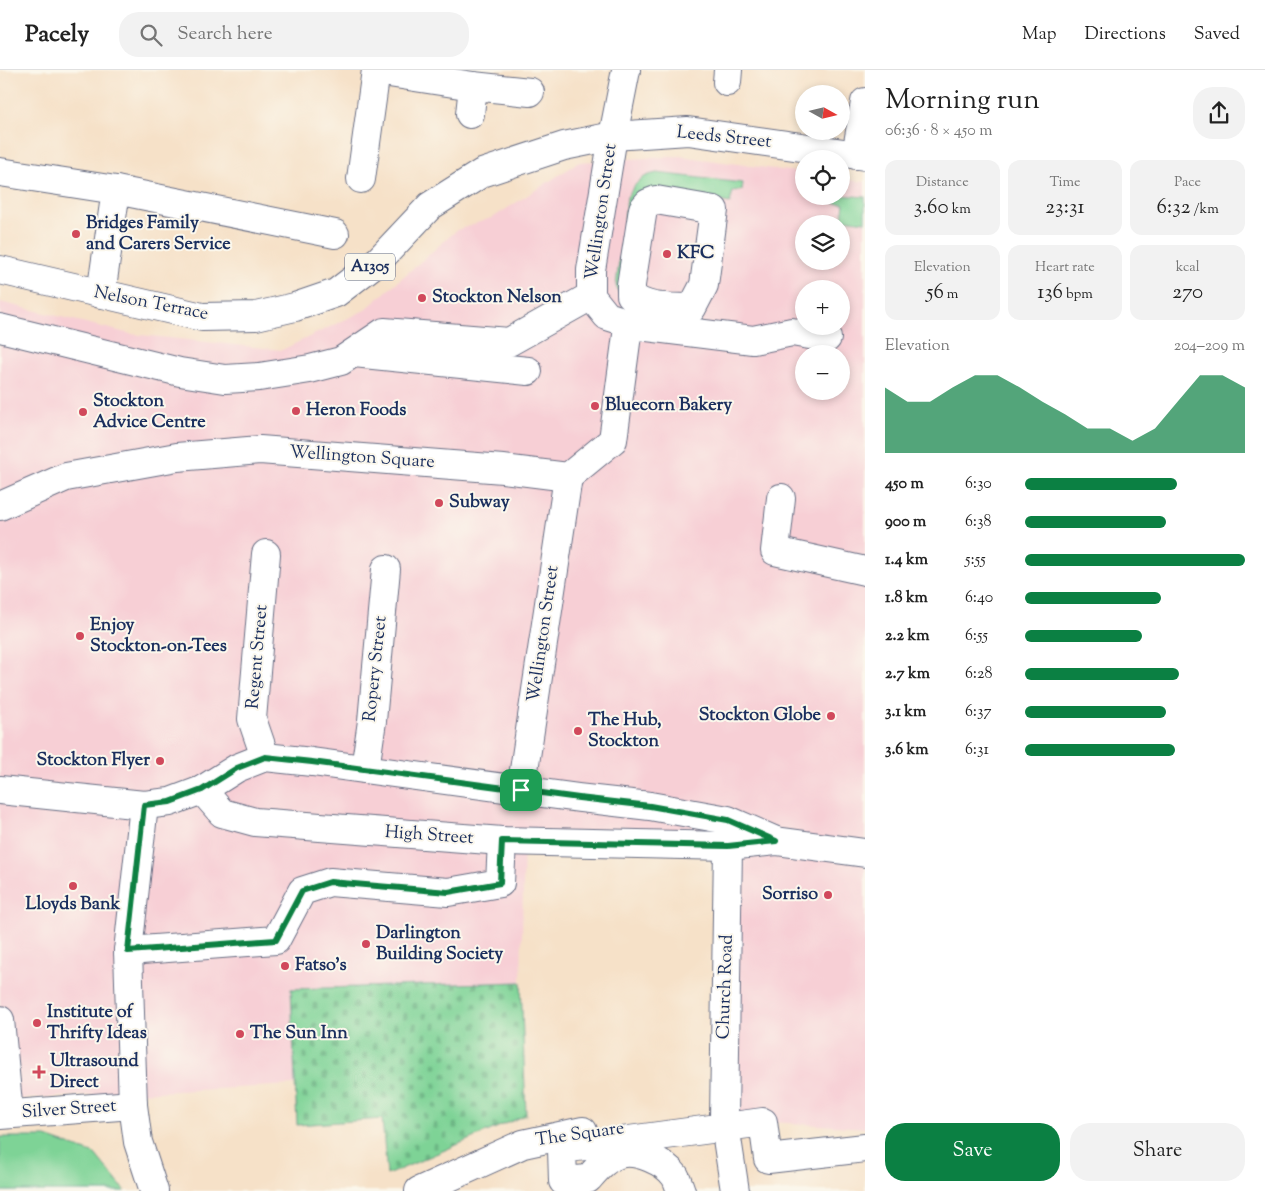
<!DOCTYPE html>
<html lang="en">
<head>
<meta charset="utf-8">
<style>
	body { margin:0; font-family:"Sorts Mill Goudy",serif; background:#f2f2f2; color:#222; height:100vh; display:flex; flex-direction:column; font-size:19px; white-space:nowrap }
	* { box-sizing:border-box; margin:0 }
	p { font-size:16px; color:#767676 }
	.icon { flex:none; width:28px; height:28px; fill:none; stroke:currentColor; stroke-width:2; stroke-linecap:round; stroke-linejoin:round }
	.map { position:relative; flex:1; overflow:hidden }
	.side { display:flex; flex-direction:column; background:#fff; width:400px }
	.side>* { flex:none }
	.needle { width:32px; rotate:98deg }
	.buttons { position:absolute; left:795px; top:15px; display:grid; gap:10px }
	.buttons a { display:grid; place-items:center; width:55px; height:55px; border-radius:50%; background:#fff; box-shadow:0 2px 8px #0003; font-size:25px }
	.pin { position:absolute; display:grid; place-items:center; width:42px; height:42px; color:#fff; margin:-21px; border-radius:10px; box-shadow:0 2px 8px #0006 }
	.round { display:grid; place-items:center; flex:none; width:52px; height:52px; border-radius:20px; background:#f2f2f2 }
	.head { display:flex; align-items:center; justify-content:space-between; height:85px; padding:0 20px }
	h1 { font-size:28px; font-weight:600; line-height:38px }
	.stats { display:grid; grid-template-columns:repeat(3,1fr); gap:8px; height:85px; padding:5px 20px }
	.stats div { display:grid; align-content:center; border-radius:12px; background:#f2f2f2; text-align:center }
	.stats b { font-size:21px; font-weight:600 }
	.stats small { font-size:14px; font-weight:400 }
	.stats p { font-size:14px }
	.chart { height:140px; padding:10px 20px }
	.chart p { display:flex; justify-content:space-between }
	.chart svg { width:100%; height:90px; margin-top:5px; fill:#0b8043; opacity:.7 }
	.button { display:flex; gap:10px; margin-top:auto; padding:10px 20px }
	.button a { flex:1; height:58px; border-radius:20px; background:#0b8043; color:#fff; font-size:20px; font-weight:600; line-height:58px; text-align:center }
	.button a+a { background:#f2f2f2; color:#222 }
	ul { padding:0 20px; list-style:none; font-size:16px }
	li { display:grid; grid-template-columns:80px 60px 1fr; align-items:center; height:38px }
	li i { height:12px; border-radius:6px; background:#0b8043 }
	header { display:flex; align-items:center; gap:30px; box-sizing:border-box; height:70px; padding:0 25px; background:#fff; border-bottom:1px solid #e0e0e0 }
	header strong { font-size:24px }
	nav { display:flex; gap:28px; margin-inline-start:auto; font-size:18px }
	.search { width:350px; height:45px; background:#f2f2f2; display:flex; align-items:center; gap:12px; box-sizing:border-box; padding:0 18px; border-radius:20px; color:#767676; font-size:19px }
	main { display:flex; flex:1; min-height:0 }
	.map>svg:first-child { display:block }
</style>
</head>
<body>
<header>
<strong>Pacely</strong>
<div class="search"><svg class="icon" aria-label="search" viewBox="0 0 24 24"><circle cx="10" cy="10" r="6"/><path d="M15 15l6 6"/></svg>Search here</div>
<nav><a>Map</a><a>Directions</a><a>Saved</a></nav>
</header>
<main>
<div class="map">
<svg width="865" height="1121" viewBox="0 0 865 1121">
	<defs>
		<pattern id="cemetery-stones" width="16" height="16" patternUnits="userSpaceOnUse" patternTransform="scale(1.25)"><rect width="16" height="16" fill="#7ed396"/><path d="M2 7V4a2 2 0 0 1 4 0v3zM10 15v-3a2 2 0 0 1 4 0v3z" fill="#6cb584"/></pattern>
	</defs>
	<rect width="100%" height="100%" fill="#fbf7ec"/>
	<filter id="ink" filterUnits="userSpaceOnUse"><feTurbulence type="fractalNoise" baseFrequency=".02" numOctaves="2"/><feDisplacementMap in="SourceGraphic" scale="10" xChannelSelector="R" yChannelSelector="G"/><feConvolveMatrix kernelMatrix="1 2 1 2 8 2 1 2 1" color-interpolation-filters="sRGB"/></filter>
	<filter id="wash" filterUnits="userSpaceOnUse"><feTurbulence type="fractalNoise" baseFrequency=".0096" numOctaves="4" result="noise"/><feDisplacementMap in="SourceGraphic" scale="20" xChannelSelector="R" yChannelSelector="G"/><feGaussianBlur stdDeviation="1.12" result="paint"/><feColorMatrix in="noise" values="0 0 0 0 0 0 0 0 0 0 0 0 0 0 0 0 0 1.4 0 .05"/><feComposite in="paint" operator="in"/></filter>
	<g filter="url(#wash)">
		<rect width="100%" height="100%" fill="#f6e1c8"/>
		<path fill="#f7cfd5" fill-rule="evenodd" d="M679 86 804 103V126H841V109L865 112V1058L724 1049 735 776 524 772 521 912 292 919 295 1015 0 1030V232L131 264 282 280 365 240 457 160 494 147 579 92ZM804 154H841V191H804ZM804 219H841V256H804ZM804 284H841V321H804Z"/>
		<g fill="#7ed396" stroke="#4c817a">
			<path d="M657 103 743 113 742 120 733 121 730 133 670 123 643 127 620 226 616 216 627 127C636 113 640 106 657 103Z"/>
			<polygon points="841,125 865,127 865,152 844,149 842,148 844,134 826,132 832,126 841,126"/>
			<polygon points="0,1067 46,1067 95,1084 125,1121 0,1121"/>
		</g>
		<polygon fill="url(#cemetery-stones)" stroke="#4c817a" points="521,912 526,1045 387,1105 382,1049 297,1055 291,919"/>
	</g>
	<g filter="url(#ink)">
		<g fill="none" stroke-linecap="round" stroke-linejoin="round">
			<defs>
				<g id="minor">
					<polyline points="626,0 613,66 591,200 591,226 607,246 639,256 753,270 792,262 827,268"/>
					<polyline points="376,1 473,16 530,22"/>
					<polyline points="727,12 728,0"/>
					<polyline points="470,44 473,16"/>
					<polyline points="856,85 865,32"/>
					<polyline points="0,102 116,120 335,164"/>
					<polyline points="361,109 376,0"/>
					<path d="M656 130 714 140 704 215 692 238C672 237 646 240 631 225V215L643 139 648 133Z"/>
					<polyline points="101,224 116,120"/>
					<polyline points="0,258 180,302 225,309 259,307 310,299 341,291 384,262 509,272 591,226"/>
					<polyline points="354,283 528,301"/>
					<polyline points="781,428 775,481 865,501"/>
					<polyline points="0,436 66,407 177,387 260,380 503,399 568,407 613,370 627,265"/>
					<polyline points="265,687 252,649 266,484"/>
					<polyline points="365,699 372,651 386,499"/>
					<polyline points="0,720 144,735 170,732 202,720 237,698 265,687 312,692 579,728 650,736 728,750 776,771"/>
					<polyline points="202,720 222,743 255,752 502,771 728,776 776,771 865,783"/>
					<polyline points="521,720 568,407"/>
					<polyline points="144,735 128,881 133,1035 138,1072 154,1121"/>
					<polyline points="728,776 724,1049 735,1121"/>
					<polyline points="128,881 276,870 302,821 330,812 448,822 500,813 502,771"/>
					<polyline points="0,950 9,1044"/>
					<polyline points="0,1045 133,1035"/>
					<polyline points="419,1121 523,1074 583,1061"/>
					<path d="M681 1121C679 1116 678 1111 675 1106 665 1092 637 1079 619 1084 606 1088 597 1099 588 1109L563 1111 562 1079 763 1052 768 1089 865 1078"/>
				</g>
				<polyline id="major" points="0,200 202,247 256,246 295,237 336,223 379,190 430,136 482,103 564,76 613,66 688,61 865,86"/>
			</defs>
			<use href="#minor" stroke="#686d83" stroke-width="30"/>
			<use href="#major" stroke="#686d83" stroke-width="30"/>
			<use href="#minor" stroke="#fff" stroke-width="28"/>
			<use href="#major" stroke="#fff" stroke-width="28"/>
		</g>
	</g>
	<g fill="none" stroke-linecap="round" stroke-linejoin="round" filter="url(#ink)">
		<defs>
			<polygon id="route" points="265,687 312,692 579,728 650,736 728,750 776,771 728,776 502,771 500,813 448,822 330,812 302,821 276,870 128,881 144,735 170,732 202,720 237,698"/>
		</defs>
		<use href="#route" stroke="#fff" stroke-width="10"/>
		<use href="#route" stroke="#0b8043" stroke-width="6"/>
	</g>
	<g fill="#d1495b" stroke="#fbf7ec" stroke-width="2">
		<circle cx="76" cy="164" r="5"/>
		<circle cx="667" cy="184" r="5"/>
		<circle cx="422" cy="228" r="5"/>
		<circle cx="595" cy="336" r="5"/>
		<circle cx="296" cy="341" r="5"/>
		<circle cx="83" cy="342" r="5"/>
		<circle cx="439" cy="433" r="5"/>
		<circle cx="80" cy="566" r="5"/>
		<circle cx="831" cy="646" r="5"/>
		<circle cx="578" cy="661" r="5"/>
		<circle cx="160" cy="691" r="5"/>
		<circle cx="73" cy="816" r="5"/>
		<circle cx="828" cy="825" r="5"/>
		<circle cx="366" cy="874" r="5"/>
		<circle cx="285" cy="896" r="5"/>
		<circle cx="37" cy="953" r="5"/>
		<circle cx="240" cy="964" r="5"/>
		<path d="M36.5 994.5h5v5h5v5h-5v5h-5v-5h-5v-5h5z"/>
	</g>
	<g text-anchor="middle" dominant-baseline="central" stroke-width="4" stroke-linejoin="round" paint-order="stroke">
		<rect fill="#fbf7ec" stroke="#5e6b89" stroke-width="1" x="345" y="183.5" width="50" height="27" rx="4"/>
		<g font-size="16" font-weight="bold" fill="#1b2f5e">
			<text x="370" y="197">A1305</text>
		</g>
		<g font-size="18" fill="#1b2f5e" stroke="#fbf7ec">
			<text transform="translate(724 68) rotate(6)">Leeds Street</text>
			<text transform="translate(602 142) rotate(-82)">Wellington Street</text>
			<text transform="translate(151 234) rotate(11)">Nelson Terrace</text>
			<text transform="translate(362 388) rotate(4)">Wellington Square</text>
			<text transform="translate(544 564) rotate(-82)">Wellington Street</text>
			<text transform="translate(258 587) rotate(-85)">Regent Street</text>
			<text transform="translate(376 599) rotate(-84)">Ropery Street</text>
			<text transform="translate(429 766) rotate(4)">High Street</text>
			<text transform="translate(726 917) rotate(-88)">Church Road</text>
			<text transform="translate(69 1040) rotate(-4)">Silver Street</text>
			<text transform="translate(580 1065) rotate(-8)">The Square</text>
		</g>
		<g font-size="18" font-weight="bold" fill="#1b2f5e" stroke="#fbf7ec" text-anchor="start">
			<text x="86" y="154">Bridges Family<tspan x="86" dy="21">and Carers Service</tspan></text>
			<text x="677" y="184">KFC</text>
			<text x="432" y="228">Stockton Nelson</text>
			<text x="93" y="332">Stockton<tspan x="93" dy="21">Advice Centre</tspan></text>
			<text x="605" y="336">Bluecorn Bakery</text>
			<text x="306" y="341">Heron Foods</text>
			<text x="449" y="433">Subway</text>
			<text x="90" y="556">Enjoy<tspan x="90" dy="21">Stockton-on-Tees</tspan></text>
			<text x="821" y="646" text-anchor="end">Stockton Globe</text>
			<text x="588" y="651">The Hub,<tspan x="588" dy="21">Stockton</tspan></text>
			<text x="150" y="691" text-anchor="end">Stockton Flyer</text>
			<text x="818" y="825" text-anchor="end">Sorriso</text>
			<text x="73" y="835" text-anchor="middle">Lloyds Bank</text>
			<text x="376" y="864">Darlington<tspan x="376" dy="21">Building Society</tspan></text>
			<text x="295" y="896">Fatso's</text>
			<text x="47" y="943">Institute of<tspan x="47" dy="21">Thrifty Ideas</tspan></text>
			<text x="250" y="964">The Sun Inn</text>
			<text x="50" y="992">Ultrasound<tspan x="50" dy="21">Direct</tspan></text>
		</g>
	</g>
</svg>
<div class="buttons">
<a><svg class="needle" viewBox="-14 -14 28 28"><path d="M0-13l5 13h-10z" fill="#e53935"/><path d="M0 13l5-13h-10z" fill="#767676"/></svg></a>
<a><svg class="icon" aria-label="locate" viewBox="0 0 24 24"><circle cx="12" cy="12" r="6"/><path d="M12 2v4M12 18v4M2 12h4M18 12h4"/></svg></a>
<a><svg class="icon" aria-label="layers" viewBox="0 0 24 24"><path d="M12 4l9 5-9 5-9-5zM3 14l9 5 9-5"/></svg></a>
<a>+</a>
<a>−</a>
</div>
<div class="pin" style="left:521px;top:720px;background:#1e9e55"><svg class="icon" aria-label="arrive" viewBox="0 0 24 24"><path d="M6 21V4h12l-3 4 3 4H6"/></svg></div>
</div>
<section class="side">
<div class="head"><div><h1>Morning run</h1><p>06:36 · 8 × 450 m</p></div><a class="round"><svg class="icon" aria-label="share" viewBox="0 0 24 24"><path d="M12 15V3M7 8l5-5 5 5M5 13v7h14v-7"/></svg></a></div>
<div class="stats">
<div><p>Distance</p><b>3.60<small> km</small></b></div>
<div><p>Time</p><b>23:31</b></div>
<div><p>Pace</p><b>6:32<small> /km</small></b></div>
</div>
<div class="stats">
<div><p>Elevation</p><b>56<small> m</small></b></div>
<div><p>Heart rate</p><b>136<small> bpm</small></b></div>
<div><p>kcal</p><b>270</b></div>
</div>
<div class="chart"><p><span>Elevation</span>204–209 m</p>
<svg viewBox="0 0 160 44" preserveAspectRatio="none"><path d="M0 44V12L10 19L20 19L30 12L40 6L50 6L60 12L70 19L80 25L90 32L100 32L110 38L120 32L130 19L140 6L150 6L160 12V44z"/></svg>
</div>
<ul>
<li><b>450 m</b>6:30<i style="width:69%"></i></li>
<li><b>900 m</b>6:38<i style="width:64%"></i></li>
<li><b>1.4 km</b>5:55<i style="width:100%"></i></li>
<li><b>1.8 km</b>6:40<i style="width:62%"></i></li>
<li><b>2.2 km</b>6:55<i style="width:53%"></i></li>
<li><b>2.7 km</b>6:28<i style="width:70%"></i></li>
<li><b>3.1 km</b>6:37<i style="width:64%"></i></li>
<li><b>3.6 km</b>6:31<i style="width:68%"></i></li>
</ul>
<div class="button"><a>Save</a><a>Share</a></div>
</section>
</main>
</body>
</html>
